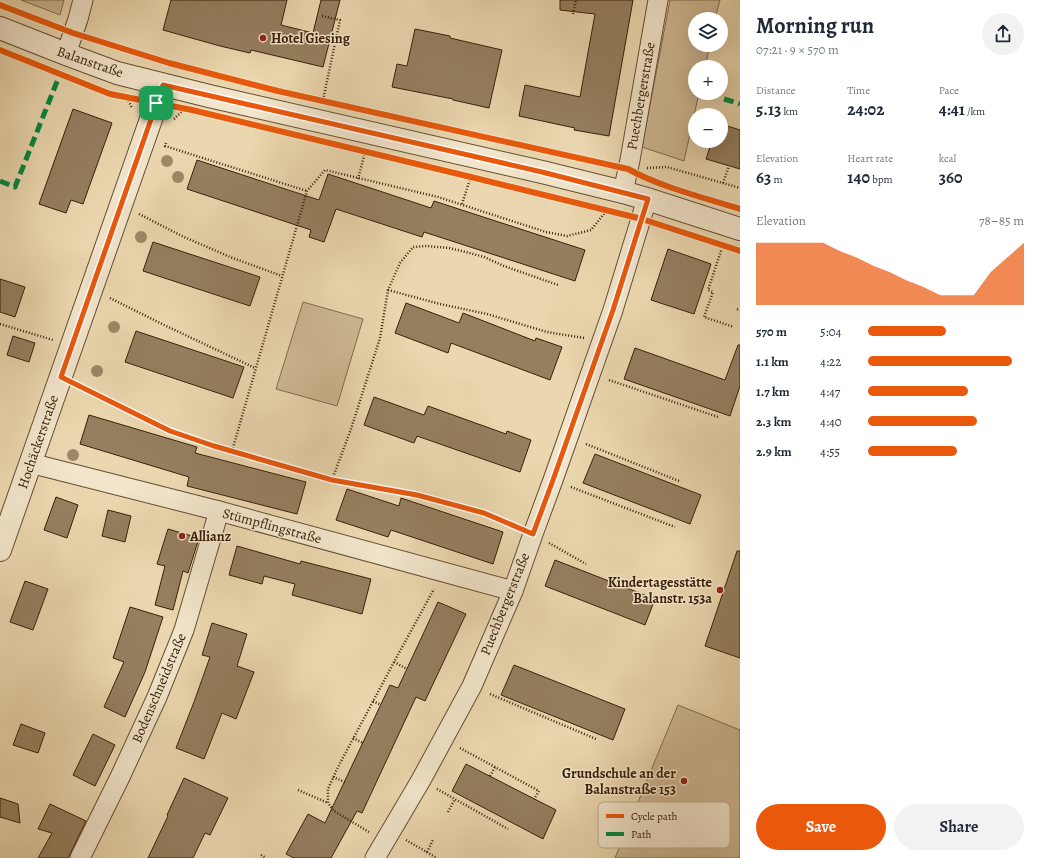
<!DOCTYPE html>
<html lang="en">
<head>
<meta charset="utf-8">
<style>
	body { margin:0; font-family:Alegreya,serif; background:#f2f2f3; color:#1f2937; height:100vh; display:flex; flex-direction:column; font-size:15px; white-space:nowrap }
	* { box-sizing:border-box; margin:0 }
	p { font-size:13px; color:#747a83 }
	.icon { flex:none; width:22px; height:22px; fill:none; stroke:currentColor; stroke-width:2; stroke-linecap:round; stroke-linejoin:round }
	.map { position:relative; flex:1; overflow:hidden }
	.details { display:flex; flex-direction:column; background:#fff; width:300px }
	.details>* { flex:none }
	.buttons { position:absolute; left:688px; top:12px; display:grid; gap:8px }
	.buttons a { display:grid; place-items:center; width:40px; height:40px; border-radius:50%; background:#fff; box-shadow:0 4px 16px #0002; font-size:20px }
	.pin { position:absolute; display:grid; place-items:center; width:34px; height:34px; color:#fff; margin:-17px; border-radius:8px; box-shadow:0 2px 6px #0006 }
	.round { display:grid; place-items:center; flex:none; width:42px; height:42px; border-radius:21px; background:#f2f2f3 }
	.overview { display:flex; align-items:center; justify-content:space-between; height:68px; padding:0 16px }
	h1 { font-size:22px; font-weight:700; line-height:30px }
	.metrics { display:grid; grid-template-columns:repeat(3,1fr); gap:6px; height:68px; padding:4px 16px }
	.metrics div { display:grid; align-content:center }
	.metrics b { font-size:17px; font-weight:700 }
	.metrics small { font-size:11px; font-weight:400 }
	.metrics p { font-size:11px }
	.chart { height:112px; padding:8px 16px }
	.chart p { display:flex; justify-content:space-between }
	.chart svg { width:100%; height:72px; margin-top:4px; fill:#ea580c; opacity:.7 }
	.primary-button { display:flex; gap:8px; margin-top:auto; padding:8px 16px }
	.primary-button a { flex:1; height:46px; border-radius:24px; background:#ea580c; color:#fff; font-size:16px; font-weight:700; line-height:46px; text-align:center }
	.primary-button a+a { background:#f2f2f3; color:#1f2937 }
	ul { padding:0 16px; list-style:none; font-size:13px }
	li { display:grid; grid-template-columns:64px 48px 1fr; align-items:center; height:30px }
	li i { height:10px; border-radius:5px; background:#ea580c }
	main { display:flex; flex:1; min-height:0 }
	.map>svg:first-child { display:block }
</style>
</head>
<body>
<main>
<div class="map">
<svg width="740" height="858" viewBox="0 0 740 858">
	<rect width="100%" height="100%" fill="#ebd7af"/>
	<filter id="stains"><feTurbulence type="fractalNoise" baseFrequency=".005" numOctaves="4"/><feColorMatrix values="0 0 0 0 .2 0 0 0 0 .09 0 0 0 0 .02 0 0 0 .5 -.17"/></filter>
	<radialGradient id="worn" r=".72"><stop offset=".6" stop-color="#630" stop-opacity="0"/><stop offset="1" stop-color="#630" stop-opacity=".3"/></radialGradient>
	<g fill="#cdb893" stroke="#826c4e">
		<polygon points="21,0 64,0 60,15"/>
		<polygon points="670,0 720,0 715,19 695,19 695,45 710,45 705,67 695,67 695,93 699,93 684,161 642,147"/>
		<polygon points="303,302 363,319 337,406 276,389"/>
		<polygon points="678,705 740,730 740,858 615,858"/>
	</g>
	<g fill="#957f5f" stroke="#382008">
		<polygon points="171,0 287,0 281,25 313,33 321,0 340,0 323,67 251,50 250,53 220,46 163,30"/>
		<polygon points="560,0 633,0 609,136 574,130 575,128 519,116 525,85 580,97 595,14 560,10"/>
		<polygon points="415,29 450,36 450,38 502,50 489,108 453,100 453,99 392,87 397,64 407,66"/>
		<polygon points="73,109 112,123 83,204 71,200 66,213 39,204"/>
		<polygon points="721,124 740,130 740,169 706,159 712,141 721,141"/>
		<polygon points="197,160 319,200 328,174 431,208 434,201 585,250 575,281 424,232 422,237 336,209 324,242 309,237 311,230 187,189"/>
		<polygon points="153,242 260,277 250,306 143,271"/>
		<polygon points="668,249 711,264 694,314 651,300"/>
		<polygon points="0,279 25,287 15,317 0,312"/>
		<polygon points="406,303 459,323 463,313 535,341 536,338 562,347 550,380 451,343 448,353 395,333"/>
		<polygon points="136,331 244,367 233,398 125,362"/>
		<polygon points="13,336 35,343 29,362 7,355"/>
		<polygon points="738,345 740,345 740,386 730,416 624,379 635,348 725,380"/>
		<polygon points="374,397 424,415 428,406 506,434 507,431 531,440 520,472 417,436 414,443 364,425"/>
		<polygon points="89,415 197,447 195,453 306,482 297,514 187,486 189,477 80,444"/>
		<polygon points="595,454 701,495 690,524 583,483"/>
		<polygon points="347,489 399,506 401,498 503,532 493,564 391,530 388,537 336,520"/>
		<polygon points="56,497 78,505 67,538 44,530"/>
		<polygon points="108,510 131,516 125,542 102,536"/>
		<polygon points="168,529 199,538 188,573 183,571 173,610 155,605 165,566 157,564"/>
		<polygon points="237,546 300,564 301,561 371,579 362,614 292,595 295,584 264,576 262,584 229,575"/>
		<polygon points="737,551 740,551 740,658 705,646"/>
		<polygon points="555,560 655,599 645,625 545,586"/>
		<polygon points="25,581 48,589 33,630 10,622"/>
		<polygon points="438,602 466,614 425,701 416,697 362,813 357,811 331,858 294,858 286,854 308,814 325,823 390,685 398,688"/>
		<polygon points="130,607 163,617 145,672 125,717 104,707 124,662 113,658"/>
		<polygon points="212,623 247,634 237,666 254,672 236,719 222,713 204,759 176,748 194,702 210,657 202,655"/>
		<polygon points="514,665 625,709 613,740 501,695"/>
		<polygon points="21,724 45,733 38,753 13,745"/>
		<polygon points="93,734 115,745 95,786 73,775"/>
		<polygon points="466,764 556,810 543,839 452,791"/>
		<polygon points="184,778 228,798 210,835 205,833 193,858 148,858 168,816 167,815"/>
		<polygon points="0,798 18,804 20,823 0,817"/>
		<polygon points="50,804 86,821 68,858 38,858 52,833 38,829"/>
	</g>
	<g fill="none" stroke-linecap="round" stroke-linejoin="round">
		<defs>
			<g id="minor">
				<polyline points="66,54 78,19 83,0"/>
				<polyline points="623,192 630,160 658,0"/>
				<polyline points="30,463 219,511 513,591"/>
				<polyline points="80,858 120,777 157,697 184,630 219,511"/>
				<polyline points="375,858 421,780 472,686 513,591 533,534 553,480 613,310 647,199"/>
			</g>
			<g id="tertiary">
				<polyline points="0,28 66,54 117,73 209,96 542,172 623,192 647,199 740,229"/>
				<polyline points="0,550 163,85"/>
			</g>
		</defs>
		<use href="#minor" stroke="#654e32" stroke-width="21"/>
		<use href="#tertiary" stroke="#654e32" stroke-width="24"/>
		<g stroke="#382008" stroke-width="2.5" stroke-dasharray="1 2" stroke-linecap="butt">
			<polyline points="573,14 576,0"/>
			<polyline points="322,16 340,20 323,100"/>
			<polyline points="127,98 132,108"/>
			<polyline points="174,119 183,110"/>
			<polyline points="166,143 165,146 307,191"/>
			<polyline points="647,168 667,167 740,188"/>
			<polyline points="358,179 365,152"/>
			<polyline points="723,183 729,166"/>
			<polyline points="462,204 471,176"/>
			<polyline points="139,214 182,236 230,257 282,276"/>
			<polyline points="723,245 708,290 713,292 704,317 734,327"/>
			<polyline points="388,290 440,304 487,314 547,332 584,338"/>
			<polyline points="110,298 162,324 255,368"/>
			<polyline points="737,309 740,310"/>
			<polyline points="0,324 53,340"/>
			<polyline points="609,380 718,417"/>
			<polyline points="79,386 170,431 214,446 332,480 417,495 484,513 516,527"/>
			<polyline points="586,444 679,481"/>
			<polyline points="232,451 307,191 325,170 438,197 546,232 567,236 591,230 607,210"/>
			<polyline points="332,480 351,429 380,338 388,290 400,263 413,247 427,246 449,248 466,252 484,257 504,266 558,285"/>
			<polyline points="571,487 675,527"/>
			<polyline points="549,543 586,564"/>
			<polyline points="394,662 407,669"/>
			<polyline points="490,694 596,739"/>
			<polyline points="373,701 381,705"/>
			<polyline points="353,738 363,743"/>
			<polyline points="460,748 539,791 534,799"/>
			<polyline points="490,776 495,767"/>
			<polyline points="333,777 345,782"/>
			<polyline points="437,789 508,829"/>
			<polyline points="298,790 328,803"/>
			<polyline points="448,812 455,799"/>
			<polyline points="369,832 334,811 328,803 328,789 338,767 394,662 434,589"/>
			<polyline points="406,840 437,858"/>
			<polyline points="427,852 433,840"/>
			<polyline points="261,855 266,858"/>
		</g>
		<use href="#minor" stroke="#f2e5cb" stroke-width="19"/>
		<use href="#tertiary" stroke="#f2e5cb" stroke-width="22"/>
		<g stroke="#00873e" stroke-width="5" stroke-dasharray="10 5" stroke-linecap="butt">
			<polyline points="724,99 740,104"/>
			<polyline points="0,181 15,187 60,74"/>
		</g>
		<defs>
			<g id="cycleway">
				<path d="M0 5 73 33 169 63 278 91 628 169C663 188 702 197 740 209"/>
				<polyline points="0,50 110,94 192,110 471,177 642,219 740,251"/>
			</g>
		</defs>
		<use href="#cycleway" stroke="#f2e5cb" stroke-width="8"/>
		<use href="#cycleway" stroke="#e8590c" stroke-width="6"/>
	</g>
	<g fill="#9d8766">
		<circle cx="167" cy="161" r="6"/>
		<circle cx="178" cy="177" r="6"/>
		<circle cx="141" cy="237" r="6"/>
		<circle cx="114" cy="327" r="6"/>
		<circle cx="97" cy="371" r="6"/>
		<circle cx="73" cy="455" r="6"/>
	</g>
	<g fill="none" stroke-linecap="round" stroke-linejoin="round">
		<defs>
			<polygon id="route" points="163,85 542,172 648,199 613,310 553,480 533,534 484,513 417,495 332,480 214,446 170,431 61,377"/>
		</defs>
		<use href="#route" stroke="#fff" stroke-width="8"/>
		<use href="#route" stroke="#ea580c" stroke-width="5"/>
	</g>
	<g fill="#8f2418" stroke="#f2e5cb" stroke-width="1.5">
		<circle cx="263" cy="38" r="4"/>
		<circle cx="182" cy="536" r="4"/>
		<circle cx="720" cy="590" r="4"/>
		<circle cx="684" cy="781" r="4"/>
	</g>
	<g text-anchor="middle" dominant-baseline="central" stroke-width="3" stroke-linejoin="round" paint-order="stroke">
		<g font-size="14" font-weight="bold" fill="#382008" stroke="#f2e5cb" text-anchor="start">
			<text x="271" y="38">Hotel Giesing</text>
			<text x="190" y="536">Allianz</text>
			<text x="712" y="582" text-anchor="end">Kindertagesstätte<tspan x="712" dy="16">Balanstr. 153a</tspan></text>
			<text x="676" y="773" text-anchor="end">Grundschule an der<tspan x="676" dy="16">Balanstraße 153</tspan></text>
		</g>
		<g font-size="14" fill="#382008" stroke="#f2e5cb">
			<text transform="translate(90 62) rotate(19)">Balanstraße</text>
			<text transform="translate(641 96) rotate(-80)">Puechbergerstraße</text>
			<text transform="translate(38 442) rotate(-71)">Hochäckerstraße</text>
			<text transform="translate(272 526) rotate(15)">Stümpflingstraße</text>
			<text transform="translate(505 604) rotate(-68)">Puechbergerstraße</text>
			<text transform="translate(159 688) rotate(-67)">Bodenschneidstraße</text>
		</g>
	</g>
	<rect x="598" y="802" width="132" height="46" rx="6" fill="#f2e5cb" stroke="#baaa90" stroke-width="1"/>
	<rect x="606" y="814" width="18" height="4" fill="#e8590c"/>
	<rect x="606" y="832" width="18" height="4" fill="#00873e"/>
	<g font-size="11" fill="#382008">
		<text x="631" y="820">Cycle path</text>
		<text x="631" y="838">Path</text>
	</g>
	<rect width="100%" height="100%" filter="url(#stains)"/>
	<rect width="100%" height="100%" fill="url(#worn)"/>
</svg>
<div class="buttons">
<a><svg class="icon" aria-label="layers" viewBox="0 0 24 24"><path d="M12 4l9 5-9 5-9-5zM3 14l9 5 9-5"/></svg></a>
<a>+</a>
<a>−</a>
</div>
<div class="pin" style="left:156px;top:103px;background:#1e9e55"><svg class="icon" aria-label="arrive" viewBox="0 0 24 24"><path d="M6 21V4h12l-3 4 3 4H6"/></svg></div>
</div>
<section class="details">
<div class="overview"><div><h1>Morning run</h1><p>07:21 · 9 × 570 m</p></div><a class="round"><svg class="icon" aria-label="share" viewBox="0 0 24 24"><path d="M12 15V3M7 8l5-5 5 5M5 13v7h14v-7"/></svg></a></div>
<div class="metrics">
<div><p>Distance</p><b>5.13<small> km</small></b></div>
<div><p>Time</p><b>24:02</b></div>
<div><p>Pace</p><b>4:41<small> /km</small></b></div>
</div>
<div class="metrics">
<div><p>Elevation</p><b>63<small> m</small></b></div>
<div><p>Heart rate</p><b>140<small> bpm</small></b></div>
<div><p>kcal</p><b>360</b></div>
</div>
<div class="chart"><p><span>Elevation</span>78–85 m</p>
<svg viewBox="0 0 160 44" preserveAspectRatio="none"><path d="M0 44V6L10 6L20 6L30 6L40 6L50 11L60 15L70 20L80 24L90 29L100 33L110 38L120 38L130 38L140 24L150 15L160 6V44z"/></svg>
</div>
<ul>
<li><b>570 m</b>5:04<i style="width:50%"></i></li>
<li><b>1.1 km</b>4:22<i style="width:92%"></i></li>
<li><b>1.7 km</b>4:47<i style="width:64%"></i></li>
<li><b>2.3 km</b>4:40<i style="width:70%"></i></li>
<li><b>2.9 km</b>4:55<i style="width:57%"></i></li>
</ul>
<div class="primary-button"><a>Save</a><a>Share</a></div>
</section>
</main>
</body>
</html>
